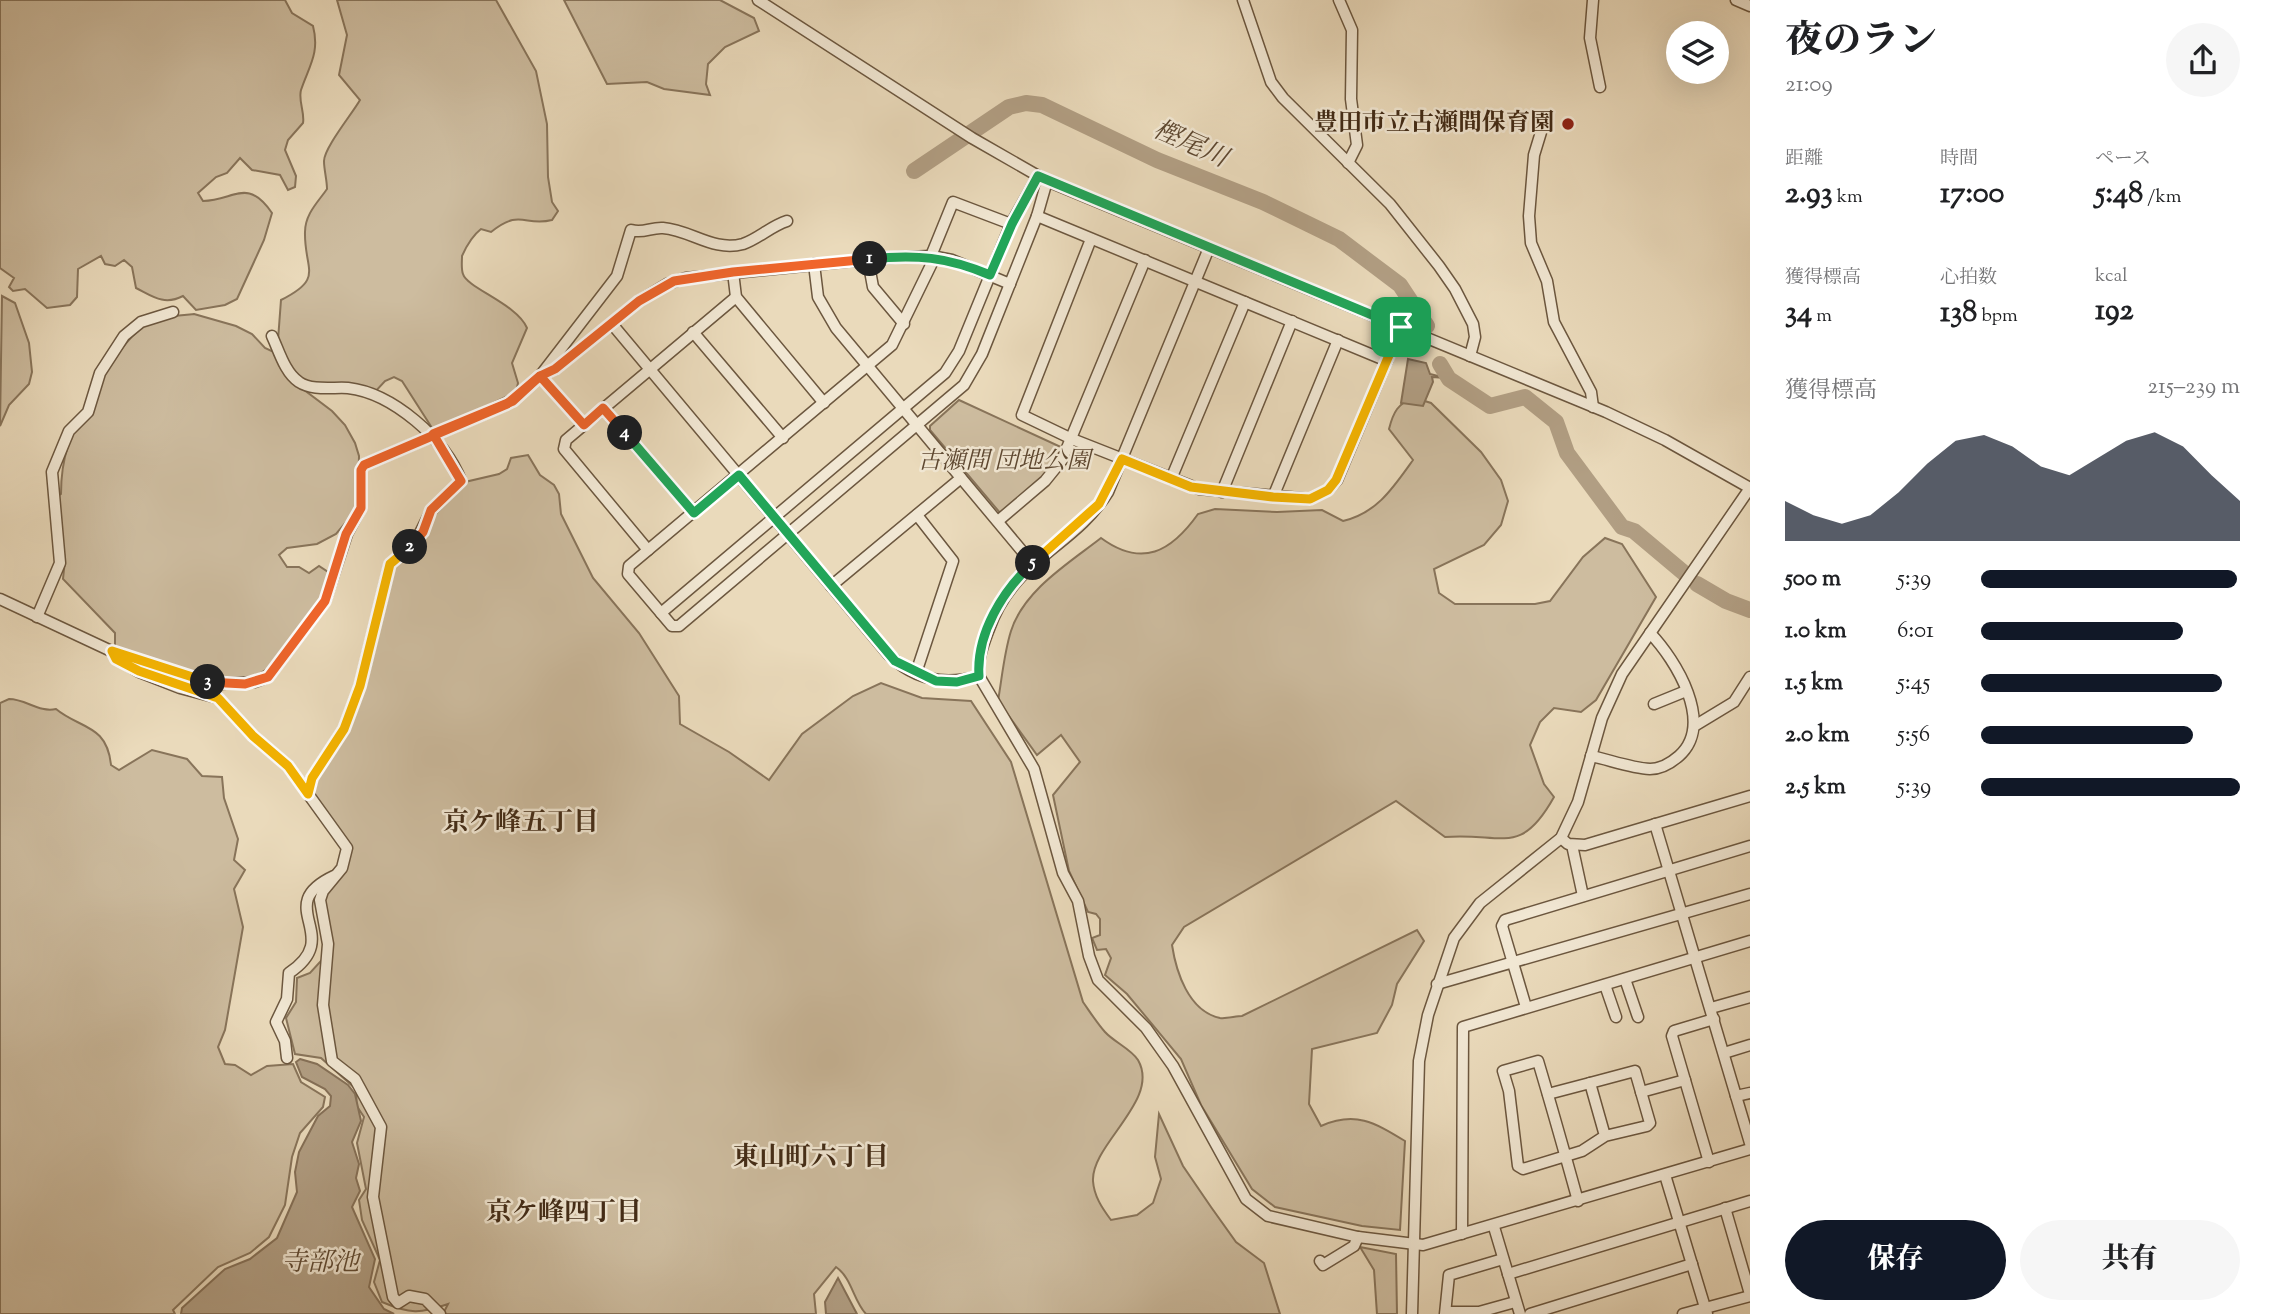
<!DOCTYPE html>
<html lang="ja">
<head>
<meta charset="utf-8">
<style>
	body { margin:0; font-family:"Sorts Mill Goudy","Noto Serif JP",serif; background:#f6f6f6; color:#202124; height:100vh; display:flex; flex-direction:column; font-size:26px; white-space:nowrap }
	* { box-sizing:border-box; margin:0 }
	p { font-size:23px; color:#757577 }
	.icon { flex:none; width:38px; height:38px; fill:none; stroke:currentColor; stroke-width:2; stroke-linecap:round; stroke-linejoin:round }
	.map { position:relative; flex:1; overflow:hidden }
	.side { display:flex; flex-direction:column; background:#fff; width:525px }
	.side>* { flex:none }
	.tools { position:absolute; left:1666px; top:21px; display:grid; gap:14px }
	.tools a { display:grid; place-items:center; width:63px; height:63px; border-radius:50%; background:#fff; box-shadow:0 7px 28px #0002; font-size:35px }
	.pin { position:absolute; display:grid; place-items:center; width:60px; height:60px; color:#fff; margin:-30px; border-radius:14px; box-shadow:0 4px 10px #0006 }
	.km { position:absolute; width:35px; height:35px; margin:-18px; border-radius:50%; background:#222; color:#fff; font-size:19px; line-height:35px; text-align:center }
	.round { display:grid; place-items:center; flex:none; width:74px; height:74px; border-radius:37px; background:#f6f6f6 }
	.headline { display:flex; align-items:center; justify-content:space-between; height:119px; padding:0 35px }
	h1 { font-size:38px; font-weight:800; line-height:52px }
	.metrics { display:grid; grid-template-columns:repeat(3,1fr); gap:10px; height:119px; padding:7px 35px }
	.metrics div { display:grid; align-content:center }
	.metrics b { font-size:30px; font-weight:800 }
	.metrics small { font-size:19px; font-weight:400 }
	.metrics p { font-size:19px }
	.chart { height:196px; padding:14px 35px }
	.chart p { display:flex; justify-content:space-between }
	.chart svg { width:100%; height:126px; margin-top:7px; fill:#111827; opacity:.7 }
	.primary-button { display:flex; gap:14px; margin-top:auto; padding:14px 35px }
	.primary-button a { flex:1; height:80px; border-radius:42px; background:#111827; color:#fff; font-size:28px; font-weight:800; line-height:80px; text-align:center }
	.primary-button a+a { background:#f6f6f6; color:#202124 }
	ul { padding:0 35px; list-style:none; font-size:23px }
	li { display:grid; grid-template-columns:112px 84px 1fr; align-items:center; height:52px }
	li i { height:18px; border-radius:9px; background:#111827 }
	main { display:flex; flex:1; min-height:0 }
	.map>svg:first-child { display:block }
</style>
</head>
<body>
<main>
<div class="map">
<svg width="1750" height="1314" viewBox="0 0 1750 1314">
	<rect width="100%" height="100%" fill="#eadabb"/>
	<filter id="stains"><feTurbulence type="fractalNoise" baseFrequency=".00286" numOctaves="4"/><feColorMatrix values="0 0 0 0 .2 0 0 0 0 .09 0 0 0 0 .02 0 0 0 .5 -.17"/></filter>
	<radialGradient id="worn" r=".72"><stop offset=".6" stop-color="#630" stop-opacity="0"/><stop offset="1" stop-color="#630" stop-opacity=".3"/></radialGradient>
	<g fill="#cdbc9f" stroke="#88745a" stroke-width="2">
		<path d="M0 0H285L292 13 313 26C320 53 309 66 301 90 298 100 305 113 303 123L288 140 285 150 296 176 295 187 288 190 280 175 252 170 240 158 227 173 216 177 198 193 203 201C235 200 247 177 272 213L264 240 237 299 225 305 196 310 183 296C164 306 152 296 136 288L132 267 124 260 115 266 105 264 101 256 78 269 77 297 70 305 47 308 25 289 13 291 9 287 14 278 0 268Z"/>
		<path d="M337 0H496L536 71 547 124 548 177 552 202 558 211 552 220C524 227 521 208 491 232L481 229C472 236 466 247 462 256 462 262 461 269 463 274 467 288 517 304 527 328L512 363 518 383 516 392 434 431 402 381 394 377 385 381 374 393 316 384 294 377 278 340 281 300C325 278 304 270 305 232 305 214 318 202 327 189 327 180 324 170 324 161 324 148 352 114 360 100L339 75 347 35Z"/>
		<polygon points="564,0 720,0 754,18 759,31 725,47 708,64 706,84 710,95 664,89 647,82 607,84"/>
		<polygon points="2,296 15,303 29,343 32,372 29,384 9,405 0,426"/>
		<path d="M194 314 236 326 252 334 265 348 278 354 295 383 332 411 345 425 355 443 359 456 358 508 336 534 317 544 287 548 279 555 287 567H299L309 573 319 566 331 574 323 599 267 669C231 696 165 667 126 655L115 648V633L63 579 65 560 56 497 61 494C61 478 63 461 68 446 78 415 124 328 157 319 168 316 183 315 194 314Z"/>
		<path d="M1415 398 1431 403 1481 452 1501 480 1508 501 1501 525 1484 545 1434 569 1439 593 1455 604H1535L1550 601 1583 557 1605 538 1622 544 1656 597 1596 700 1581 712 1554 708 1540 722 1530 745 1544 784 1554 797C1520 858 1502 832 1445 837L1396 801 1184 927 1172 945C1176 971 1188 1011 1220 1018 1226 1019 1236 1016 1242 1016L1417 930 1424 941 1397 984 1392 1005 1377 1033 1312 1049 1309 1104 1321 1126C1355 1111 1374 1122 1405 1141L1400 1230 1362 1226 1275 1207 1252 1189 1201 1105 1181 1059 1127 994 1105 975 1111 958 1106 949 1097 950 1092 938 1100 935V919L1096 914 1088 912 1069 871 1053 795 1080 762 1061 735 1037 755 998 701C1002 678 1004 653 1011 631 1024 590 1069 563 1101 538 1142 568 1171 552 1198 514L1215 509 1277 512 1322 510 1343 521C1377 513 1393 488 1413 460L1389 429C1393 413 1398 402 1415 398Z"/>
		<polygon points="959,400 1063,448 1053,468 1001,514 930,430 930,426"/>
		<path d="M528 455 540 475 554 485 559 494 561 514 593 578 639 633 679 696 680 724 729 752 769 780 802 734 853 696 881 683 922 698 971 701 1011 762 1083 1002C1090 1012 1097 1023 1105 1032 1114 1042 1131 1049 1138 1060 1161 1100 1091 1144 1093 1181 1094 1196 1102 1208 1111 1220L1137 1215 1153 1203 1161 1179 1155 1157 1159 1114 1183 1166 1211 1207 1236 1242 1264 1263 1280 1314H866C853 1300 852 1278 836 1267L814 1294 816 1314H443L448 1304C420 1314 410 1314 382 1302L374 1282 380 1260 362 1220 359 1200 366 1189 357 1143 364 1117 356 1105 357 1090 321 1058 295 1054 286 1018 296 1002 297 978 310 973 331 950 322 900 350 854 312 796 313 779 340 741 374 649 392 567 418 547 425 537 431 518 465 482 499 474 507 469 511 458Z"/>
		<path d="M9 699C26 699 39 713 56 709 80 729 107 724 111 765L119 770 152 750 187 759 202 776 222 777 224 798 238 839 234 860 245 870 234 889 243 927 225 1030 218 1047 225 1064 235 1065 251 1075 267 1066 293 1064 301 1082 325 1097 323 1107 300 1133 292 1157 285 1205 269 1237 250 1253 218 1267 173 1310 175 1314H0V703Z"/>
		<polygon points="1360,1247 1396,1254 1397,1314 1377,1314 1374,1270"/>
	</g>
	<g fill="#b19e83" stroke="#857057" stroke-width="2">
		<polygon points="1408,359 1426,363 1430,374 1446,378 1432,377 1433,382 1423,406 1401,403"/>
		<polygon points="300,1059 317,1064 348,1085 355,1094 361,1121 352,1142 359,1164 356,1178 360,1191 352,1207 375,1259 369,1287 384,1309 394,1314 181,1314 182,1308 225,1269 250,1259 277,1238 297,1192 295,1172 299,1152 318,1116 330,1106 331,1096 325,1089 302,1077 296,1062"/>
		<polygon points="838,1278 857,1314 826,1314 825,1302"/>
	</g>
	<g fill="none" stroke-linecap="round" stroke-linejoin="round">
		<g stroke="#b19e83" stroke-width="16">
			<polyline points="914,171 1009,107 1026,103 1042,105 1157,160 1263,202 1339,239 1400,285 1427,326"/>
			<polyline points="1440,364 1449,379 1490,406 1525,397 1556,422 1567,453 1622,527 1634,531 1684,573"/>
			<polyline points="1697,584 1726,601 1750,610"/>
		</g>
		<defs>
			<g id="minor">
				<polyline points="758,0 972,138 1047,181 1606,412 1665,440 1750,488"/>
				<polyline points="1243,0 1271,82 1283,98 1390,204 1439,266 1455,289 1473,324 1475,337 1470,356"/>
				<polyline points="1339,0 1352,30 1351,99 1357,145 1348,163"/>
				<polyline points="1593,0 1590,38 1600,87"/>
				<polyline points="1736,0 1750,6"/>
				<polyline points="1545,119 1534,155 1529,216 1531,243 1547,281 1554,322 1591,392 1593,407"/>
				<polyline points="1037,216 1387,361"/>
				<polyline points="1011,224 953,202 931,256 933,261 892,345 629,566 628,574 672,626 679,626 964,385 982,354 1037,216 1047,181"/>
				<polyline points="1091,239 1022,415 1072,439 1199,489 1310,499 1328,490 1337,480 1401,327"/>
				<path d="M1209 248 1108 492C1073 548 1014 558 989 629 983 645 977 660 979 676L1034 769 1063 873 1078 901 1089 956 1098 980 1146 1028 1173 1066 1246 1199 1268 1216 1358 1237 1423 1245 1750 1149"/>
				<polyline points="868,260 873,287 904,324"/>
				<polyline points="814,264 818,297 836,328 1032,563"/>
				<polyline points="733,272 736,297 824,403"/>
				<path d="M612 324 889 655C915 680 944 686 979 676"/>
				<polyline points="693,332 783,438"/>
				<path d="M272 336C279 351 285 373 299 382 312 391 333 387 348 388 392 393 446 439 461 481L431 511 414 545 390 564 360 686 344 729 312 778 308 794"/>
				<polyline points="540,376 555,369 639,301 667,284 686,278 883,258 931,256 952,260 1010,284"/>
				<polyline points="540,376 584,425"/>
				<polyline points="603,408 694,513"/>
				<polyline points="1171,479 1245,302"/>
				<polyline points="1222,492 1292,321"/>
				<polyline points="1273,497 1338,340"/>
				<polyline points="998,521 1045,481 1062,460 1145,260"/>
				<polyline points="648,550 564,449 566,440 736,297"/>
				<polyline points="831,586 961,478"/>
				<path d="M0 599 124 657 192 679 217 684 255 682 268 677 325 601 347 534 361 508V470L364 465 507 404 540 376 617 276 631 230C643 234 651 227 663 228 691 230 713 252 743 244 758 239 771 226 787 221"/>
				<polyline points="661,613 945,373 959,351 1011,224 1038,176"/>
				<polyline points="37,617 60,563 52,472 69,431 88,412 100,373 124,336 141,322 173,312"/>
				<polyline points="116,658 139,672 180,688 218,698 253,736 288,766 347,848 342,868 323,891 320,900 328,944 323,1005 332,1061 355,1079 381,1127 373,1197 393,1297 398,1303 409,1296 425,1299 440,1314"/>
				<polyline points="916,673 953,561 917,515"/>
				<polyline points="1654,704 1686,691"/>
				<polyline points="1696,725 1734,702 1750,677"/>
				<path d="M1591 756C1610 760 1631 768 1650 769 1660 769 1671 763 1679 756 1715 724 1676 660 1650 633"/>
				<polyline points="1655,824 1750,1143"/>
				<polyline points="1561,838 1568,844 1585,845 1750,796"/>
				<polyline points="1572,845 1583,896"/>
				<polyline points="1625,979 1638,1017"/>
				<polyline points="1437,984 1750,894"/>
				<polyline points="1605,985 1616,1017"/>
				<polyline points="1526,1007 1502,926 1505,920 1750,846"/>
				<polyline points="1711,1008 1750,997"/>
				<polyline points="1724,1053 1750,1045"/>
				<path d="M287 1058 285 1041 276 1022 287 999 289 973C346 935 270 906 334 876"/>
				<polyline points="1641,1092 1685,1080"/>
				<polyline points="1548,1094 1590,1083"/>
				<polyline points="1736,1096 1750,1093"/>
				<polyline points="1709,1162 1672,1036 1674,1031 1714,1019"/>
				<polyline points="1665,1175 1707,1314"/>
				<path d="M1578 1201C1565 1154 1552 1108 1538 1061L1503 1071 1509 1091 1518 1166 1523 1169 1582 1151 1605 1136 1647 1126 1650 1123 1635 1071 1590 1083 1605 1136"/>
				<polyline points="1725,1208 1750,1294"/>
				<polyline points="1494,1227 1520,1314"/>
				<polyline points="1462,1234 1463,1027 1750,941"/>
				<polyline points="1320,1261 1323,1265 1354,1246 1358,1237"/>
				<polyline points="1508,1274 1750,1201"/>
				<polyline points="1446,1312 1479,1312 1515,1302"/>
				<polyline points="1412,1314 1419,1061 1428,1015 1454,938 1480,903 1561,838 1578,802 1602,718 1622,674 1750,488"/>
				<polyline points="1445,1314 1449,1275 1503,1259"/>
				<polyline points="1530,1314 1692,1264"/>
				<polyline points="1683,1314 1750,1296"/>
			</g>
		</defs>
		<use href="#minor" stroke="#6c573f" stroke-width="13"/>
		<use href="#minor" stroke="#f1e7d3" stroke-width="10"/>
	</g>
	<g fill="none" stroke-linecap="round" stroke-linejoin="round">
		<defs>
			<path id="split-1" d="M870 259C916 254 947 257 990 275L1012 224 1038 176 1401 327"/>
			<polyline id="split-2" points="410,547 423,532 431,510 461,481 433,434 513,401 540,376 555,369 639,301 674,281 733,272 870,259"/>
			<polyline id="split-3" points="208,682 112,651 116,659 139,671 218,698 253,736 288,766 308,794 312,778 344,729 360,686 390,564 410,547"/>
			<polyline id="split-4" points="208,682 245,684 268,677 325,601 346,534 361,508 361,470 364,465 507,404 540,376 584,425 603,408 625,433"/>
			<path id="split-5" d="M625 433 694 513 739 475 895 661 936 681 957 682 979 676C976 634 1003 590 1033 563"/>
			<polyline id="split-6" points="1033,563 1099,504 1122,459 1191,487 1273,497 1310,499 1328,490 1336,480 1401,327"/>
		</defs>
		<use href="#split-1" stroke="#fff" stroke-width="14"/>
		<use href="#split-2" stroke="#fff" stroke-width="14"/>
		<use href="#split-3" stroke="#fff" stroke-width="14"/>
		<use href="#split-4" stroke="#fff" stroke-width="14"/>
		<use href="#split-5" stroke="#fff" stroke-width="14"/>
		<use href="#split-6" stroke="#fff" stroke-width="14"/>
		<use href="#split-1" stroke="#22a559" stroke-width="9"/>
		<use href="#split-2" stroke="#f0652b" stroke-width="9"/>
		<use href="#split-3" stroke="#f5b400" stroke-width="9"/>
		<use href="#split-4" stroke="#f0652b" stroke-width="9"/>
		<use href="#split-5" stroke="#22a559" stroke-width="9"/>
		<use href="#split-6" stroke="#f5b400" stroke-width="9"/>
	</g>
	<circle fill="#8f2418" stroke="#f1e7d3" stroke-width="2.5" cx="1568" cy="124" r="7"/>
	<g text-anchor="middle" dominant-baseline="central" stroke-width="5" stroke-linejoin="round" paint-order="stroke">
		<g font-size="24" font-weight="bold" fill="#422b16" stroke="#f1e7d3" text-anchor="end">
			<text x="1554" y="124">豊田市立古瀬間保育園</text>
		</g>
		<g font-size="24" font-style="italic" fill="#5e4831" stroke="#f1e7d3">
			<text x="1004" y="462">古瀬間 団地公園</text>
		</g>
		<g font-size="26" font-style="italic" fill="#5e4831" stroke="#f1e7d3">
			<text transform="translate(1190 145) rotate(24)">樫尾川</text>
			<text x="320" y="1263">寺部池</text>
		</g>
		<g font-size="26" font-weight="bold" fill="#422b16" stroke="#f1e7d3">
			<text x="521" y="823">京ケ峰五丁目</text>
			<text x="811" y="1158">東山町六丁目</text>
			<text x="564" y="1213">京ケ峰四丁目</text>
		</g>
	</g>
	<rect width="100%" height="100%" filter="url(#stains)"/>
	<rect width="100%" height="100%" fill="url(#worn)"/>
</svg>
<div class="tools">
<a><svg class="icon" aria-label="layers" viewBox="0 0 24 24"><path d="M12 4l9 5-9 5-9-5zM3 14l9 5 9-5"/></svg></a>
</div>
<div class="pin" style="left:1401px;top:327px;background:#1e9e55"><svg class="icon" aria-label="arrive" viewBox="0 0 24 24"><path d="M6 21V4h12l-3 4 3 4H6"/></svg></div>
<b class="km" style="left:870px;top:259px">1</b>
<b class="km" style="left:410px;top:547px">2</b>
<b class="km" style="left:208px;top:682px">3</b>
<b class="km" style="left:625px;top:433px">4</b>
<b class="km" style="left:1033px;top:563px">5</b>
</div>
<section class="side">
<div class="headline"><div><h1>夜のラン</h1><p>21:09</p></div><a class="round"><svg class="icon" aria-label="share" viewBox="0 0 24 24"><path d="M12 15V3M7 8l5-5 5 5M5 13v7h14v-7"/></svg></a></div>
<div class="metrics">
<div><p>距離</p><b>2.93<small> km</small></b></div>
<div><p>時間</p><b>17:00</b></div>
<div><p>ペース</p><b>5:48<small> /km</small></b></div>
</div>
<div class="metrics">
<div><p>獲得標高</p><b>34<small> m</small></b></div>
<div><p>心拍数</p><b>138<small> bpm</small></b></div>
<div><p>kcal</p><b>192</b></div>
</div>
<div class="chart"><p><span>獲得標高</span>215–239 m</p>
<svg viewBox="0 0 160 44" preserveAspectRatio="none"><path d="M0 44V30L10 35L20 38L30 35L40 27L50 17L60 9L70 7L80 11L90 18L100 21L110 15L120 9L130 6L140 11L150 21L160 30V44z"/></svg>
</div>
<ul>
<li><b>500 m</b>5:39<i style="width:99%"></i></li>
<li><b>1.0 km</b>6:01<i style="width:78%"></i></li>
<li><b>1.5 km</b>5:45<i style="width:93%"></i></li>
<li><b>2.0 km</b>5:56<i style="width:82%"></i></li>
<li><b>2.5 km</b>5:39<i style="width:100%"></i></li>
</ul>
<div class="primary-button"><a>保存</a><a>共有</a></div>
</section>
</main>
</body>
</html>
